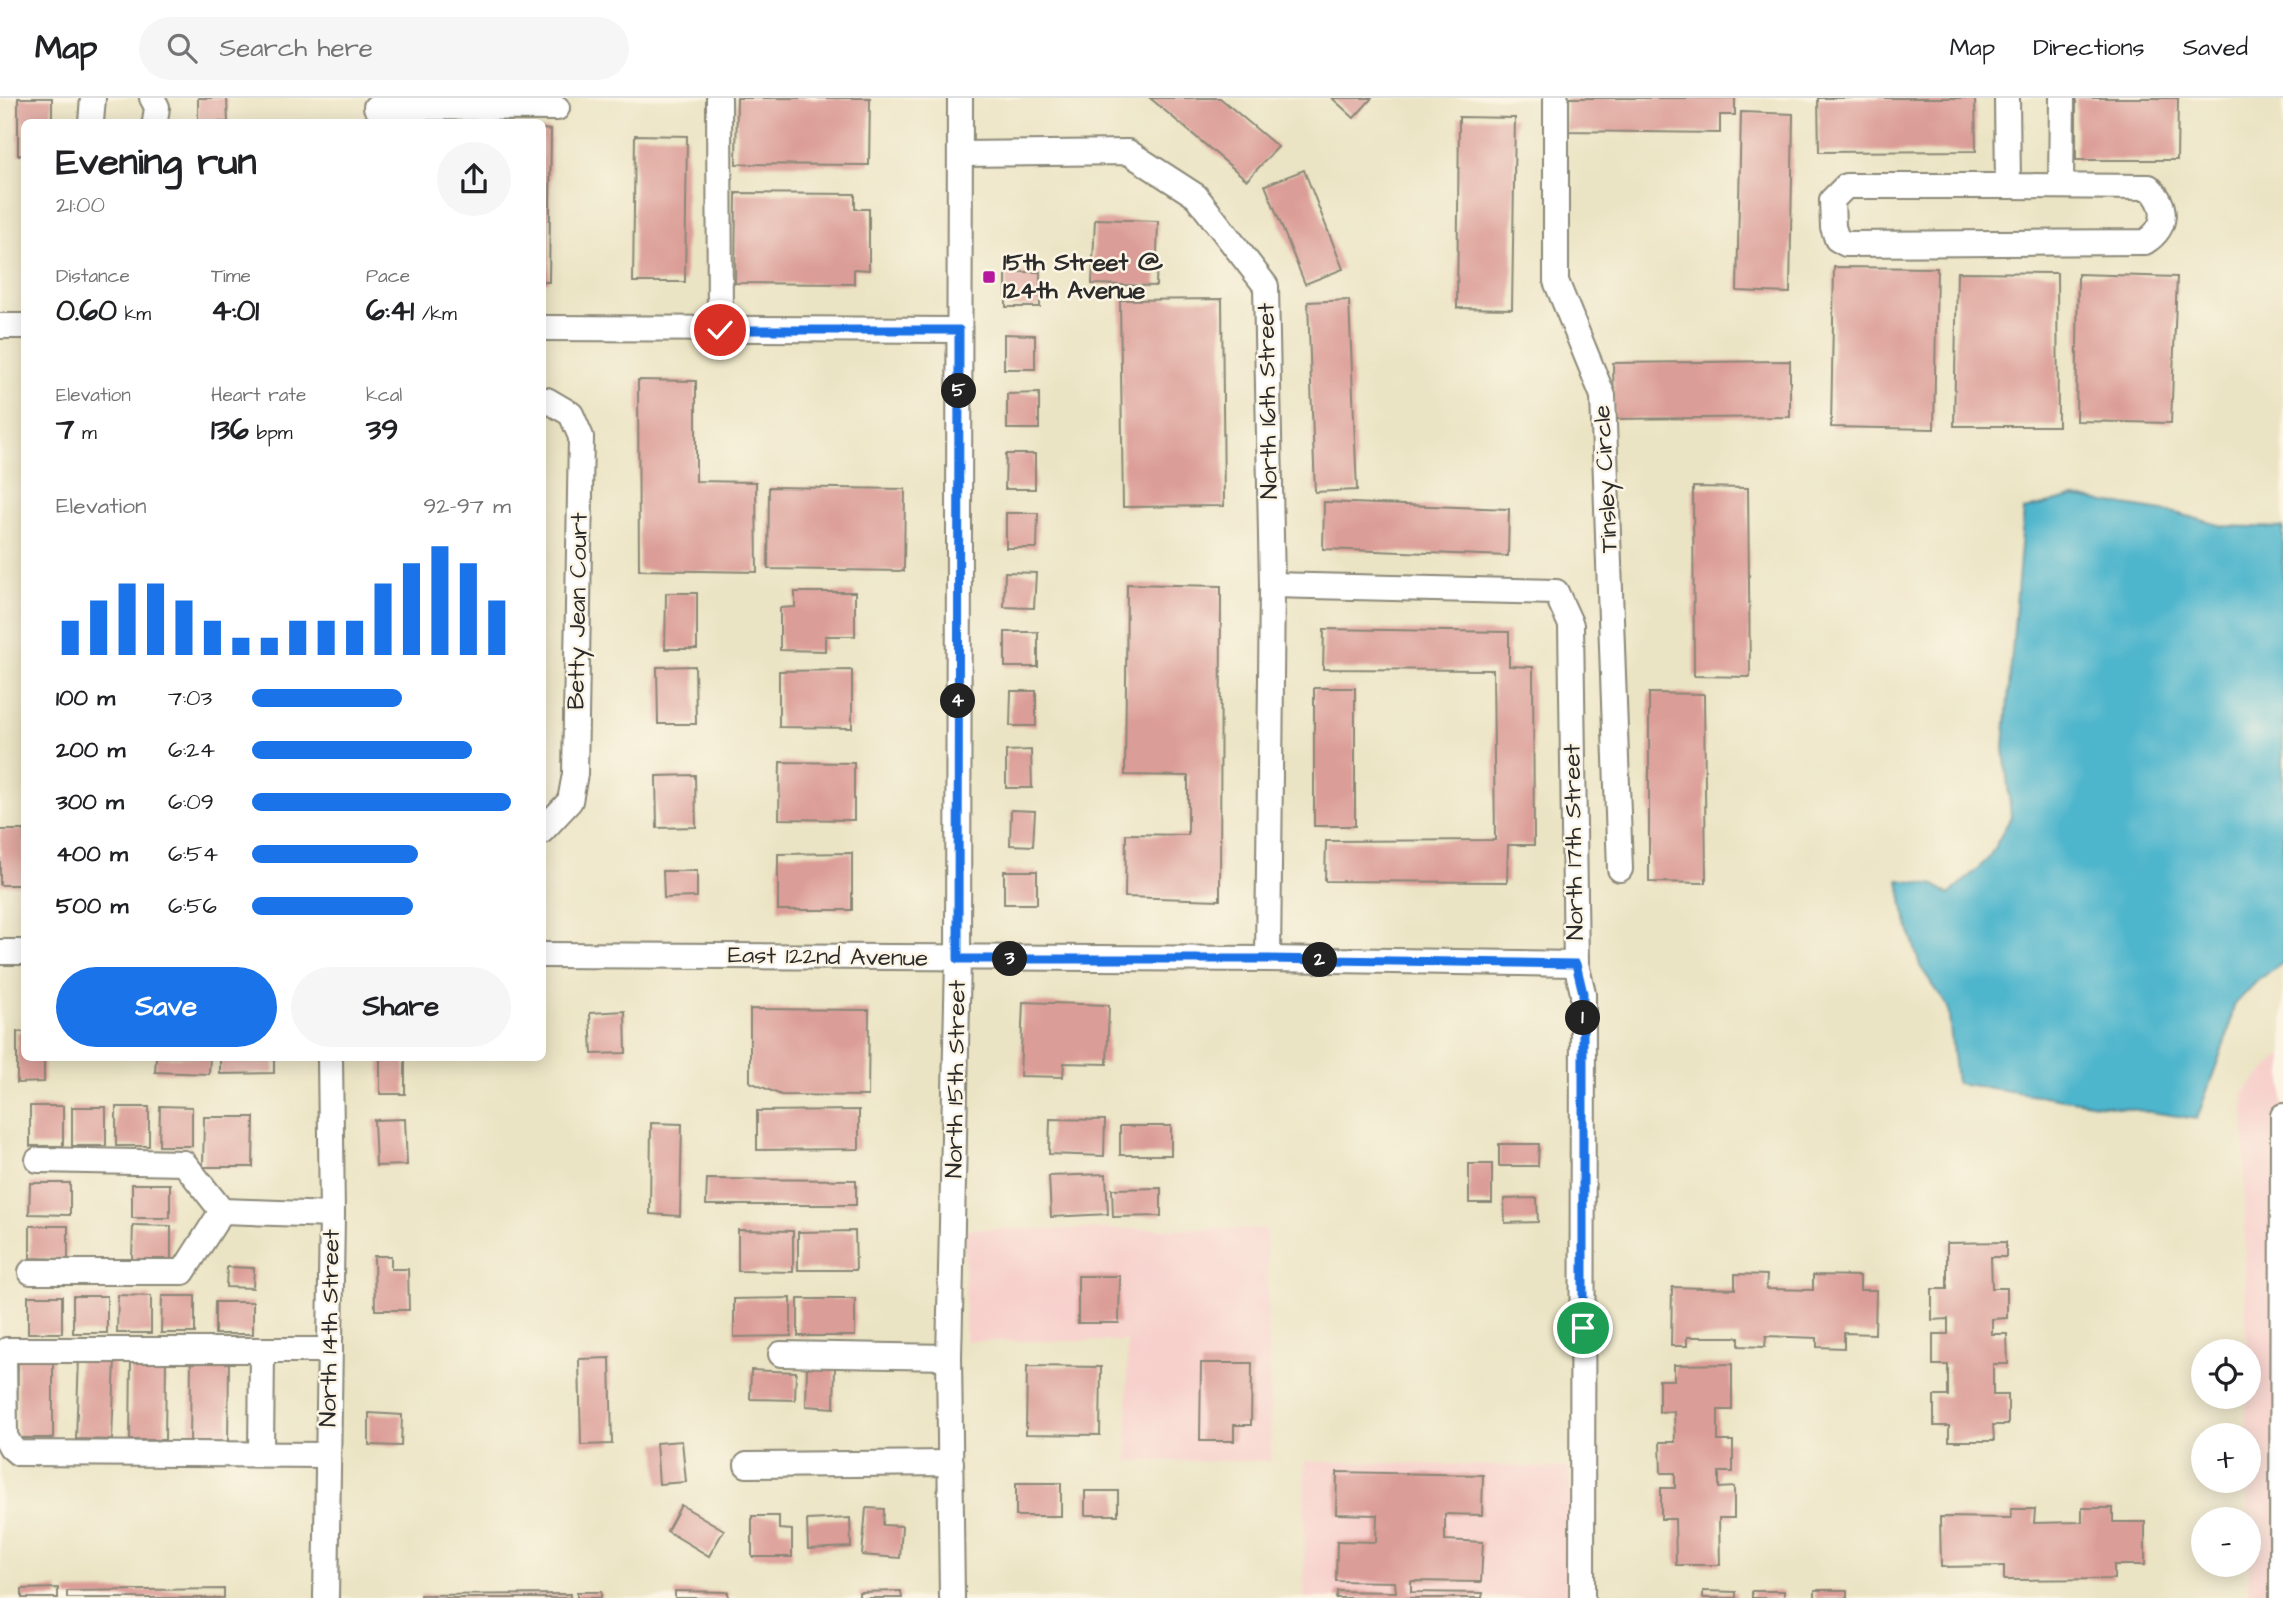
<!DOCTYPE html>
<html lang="en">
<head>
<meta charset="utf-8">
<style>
	body { margin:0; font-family:"Architects Daughter",sans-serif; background:#f6f6f6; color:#202124; height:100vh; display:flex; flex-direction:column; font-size:26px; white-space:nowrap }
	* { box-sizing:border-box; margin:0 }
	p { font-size:23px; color:#757577 }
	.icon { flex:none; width:38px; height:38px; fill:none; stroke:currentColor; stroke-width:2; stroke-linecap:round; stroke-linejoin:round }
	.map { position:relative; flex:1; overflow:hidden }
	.details { position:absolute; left:21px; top:21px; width:525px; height:942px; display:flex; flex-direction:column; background:#fff; border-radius:10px; box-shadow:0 4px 18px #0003 }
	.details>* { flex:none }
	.buttons { position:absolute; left:2191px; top:1241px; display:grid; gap:14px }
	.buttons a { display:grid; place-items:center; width:70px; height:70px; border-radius:50%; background:#fff; box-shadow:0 4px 18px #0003; font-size:35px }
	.pin { position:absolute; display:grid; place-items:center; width:60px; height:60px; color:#fff; margin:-30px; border:4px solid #fff; border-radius:50%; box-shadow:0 2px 7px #0007 }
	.km { position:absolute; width:35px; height:35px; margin:-18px; border-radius:50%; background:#222; color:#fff; font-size:19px; line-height:35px; text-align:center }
	.round { display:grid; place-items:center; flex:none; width:74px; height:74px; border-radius:37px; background:#f6f6f6 }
	.headline { display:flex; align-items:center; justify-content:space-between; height:119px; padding:0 35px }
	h1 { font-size:38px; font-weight:700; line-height:52px }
	.stats { display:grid; grid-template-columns:repeat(3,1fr); gap:10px; height:119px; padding:7px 35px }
	.stats div { display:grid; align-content:center }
	.stats b { font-size:30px; font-weight:700 }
	.stats small { font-size:19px; font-weight:400 }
	.stats p { font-size:19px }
	.chart { height:196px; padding:14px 35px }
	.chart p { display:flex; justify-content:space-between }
	.chart svg { width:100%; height:126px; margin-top:7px; stroke:#1a73e8; stroke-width:6 }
	.primary-button { display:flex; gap:14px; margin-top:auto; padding:14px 35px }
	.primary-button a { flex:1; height:80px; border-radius:42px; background:#1a73e8; color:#fff; font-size:28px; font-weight:700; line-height:80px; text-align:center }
	.primary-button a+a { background:#f6f6f6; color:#202124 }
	ul { padding:0 35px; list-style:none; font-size:23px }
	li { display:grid; grid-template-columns:112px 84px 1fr; align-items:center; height:52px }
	li i { height:18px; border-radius:9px; background:#1a73e8 }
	header { display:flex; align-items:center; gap:42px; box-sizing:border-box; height:98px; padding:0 35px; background:#fff; border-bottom:2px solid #e0e0e0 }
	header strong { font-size:33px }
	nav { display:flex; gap:38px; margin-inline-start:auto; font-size:24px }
	.search { width:490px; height:63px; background:#f6f6f6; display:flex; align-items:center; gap:18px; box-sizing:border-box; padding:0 24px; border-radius:38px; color:#757577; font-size:26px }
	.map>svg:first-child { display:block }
</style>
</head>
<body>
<header>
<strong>Map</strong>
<div class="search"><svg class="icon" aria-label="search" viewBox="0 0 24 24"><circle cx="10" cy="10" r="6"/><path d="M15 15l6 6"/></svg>Search here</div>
<nav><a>Map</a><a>Directions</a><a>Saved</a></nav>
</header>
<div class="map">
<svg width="2283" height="1500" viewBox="0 0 2283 1500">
	<rect width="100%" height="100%" fill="#fcf5e5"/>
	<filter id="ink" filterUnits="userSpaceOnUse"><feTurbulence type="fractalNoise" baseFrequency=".0143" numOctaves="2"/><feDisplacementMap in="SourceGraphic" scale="14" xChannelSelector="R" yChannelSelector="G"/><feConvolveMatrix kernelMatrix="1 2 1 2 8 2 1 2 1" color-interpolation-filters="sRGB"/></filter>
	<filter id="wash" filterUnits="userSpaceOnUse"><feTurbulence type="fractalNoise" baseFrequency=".00686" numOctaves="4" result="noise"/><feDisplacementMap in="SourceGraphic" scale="28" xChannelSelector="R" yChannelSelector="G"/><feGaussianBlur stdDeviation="1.57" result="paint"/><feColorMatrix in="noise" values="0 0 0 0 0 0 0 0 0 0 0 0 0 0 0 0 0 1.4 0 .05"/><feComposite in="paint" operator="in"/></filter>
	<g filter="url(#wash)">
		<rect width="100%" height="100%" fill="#ebe4c4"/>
		<g fill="#f7d0cc">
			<polygon points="2283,955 2283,1500 2248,1500 2249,1421 2247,1421 2247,1383 2249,1382 2249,1337 2246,1337 2246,1299 2249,1298 2249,1253 2246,1253 2244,994"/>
			<polygon points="965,1131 1266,1131 1271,1363 1128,1363 1127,1243 965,1243"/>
			<polygon points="1305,1363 1570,1370 1571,1500 1304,1500"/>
		</g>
		<polygon fill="#4eb5cc" stroke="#3c707c" stroke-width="2" points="2072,399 2176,415 2223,428 2283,430 2283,865 2257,883 2234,907 2228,935 2197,1021 1956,985 1948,909 1920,868 1904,813 1899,782 1935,787 1949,797 1988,761 2011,719 2004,649 2024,412"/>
		<g id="blocks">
			<g fill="#db9d97">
				<polygon points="18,0 52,0 52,24 24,24 24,57 18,57"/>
				<polygon points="198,0 227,0 228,24 198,24"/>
				<polygon points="737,0 870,0 869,67 736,66"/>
				<polygon points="1150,0 1220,0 1278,49 1247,82"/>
				<polygon points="1332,0 1372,0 1354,20"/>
				<polygon points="1566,0 1735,0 1735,17 1720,17 1720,35 1566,33"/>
				<polygon points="1818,0 1975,0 1976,53 1819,54"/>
				<polygon points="2076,0 2178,0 2177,62 2076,62"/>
				<polygon points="1741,14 1793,16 1790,195 1737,193"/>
				<polygon points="1459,19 1515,20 1512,211 1457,210"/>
				<polygon points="542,31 551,32 549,184 542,184"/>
				<polygon points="635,37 687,38 685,184 633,184"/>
				<polygon points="1304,72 1343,171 1305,186 1265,87"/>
				<polygon points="736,95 855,96 855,111 869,111 869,172 854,171 854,186 735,185"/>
				<polygon points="1095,121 1158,123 1156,188 1092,186"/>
				<polygon points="1834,169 1937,170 1934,331 1831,329"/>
				<rect x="1006" y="174" width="34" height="35"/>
				<polygon points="1957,174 2057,175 2058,328 1954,328"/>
				<polygon points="2078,176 2177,179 2171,325 2076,323"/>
				<polygon points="1222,201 1224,408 1123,409 1120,202"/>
				<polygon points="1349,202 1357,392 1315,394 1308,204"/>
				<polygon points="1004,236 1035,237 1035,271 1004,271"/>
				<polygon points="1790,263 1790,319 1614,321 1613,265"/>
				<polygon points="638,282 696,283 696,383 756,384 757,474 639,472"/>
				<polygon points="1039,295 1039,331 1007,331 1007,296"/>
				<polygon points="1006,356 1035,356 1035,391 1005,391"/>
				<polygon points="769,389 905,391 904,473 768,471"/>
				<polygon points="1693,389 1748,390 1750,579 1694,578"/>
				<polygon points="1324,404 1509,411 1508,458 1323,451"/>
				<polygon points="1006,415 1038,415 1037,450 1006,450"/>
				<polygon points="1005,474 1036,475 1034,510 1004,509"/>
				<polygon points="1127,486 1221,488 1220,802 1125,799 1126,736 1188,737 1188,678 1125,677"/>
				<polygon points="795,494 855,494 855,538 825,538 825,553 780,552 780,510 795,509"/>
				<polygon points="666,495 697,495 697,551 665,551"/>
				<polygon points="1324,531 1509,534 1509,568 1533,569 1534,747 1508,747 1507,784 1325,783 1326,743 1495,742 1493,572 1323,571"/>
				<rect x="1005" y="534" width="33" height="35"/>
				<polygon points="695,568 696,626 658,626 657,569"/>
				<polygon points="852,572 852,630 779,629 779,573"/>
				<rect x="1314" y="590" width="41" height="138"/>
				<polygon points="1011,593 1036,593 1036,628 1010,628"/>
				<polygon points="1649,595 1704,596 1706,785 1649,784"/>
				<polygon points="1031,652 1032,690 1006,690 1006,653"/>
				<polygon points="780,664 854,665 854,722 779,721"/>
				<polygon points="695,677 696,729 657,730 656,678"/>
				<polygon points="1011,712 1035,713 1033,748 1010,747"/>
				<rect x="0" y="732" width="24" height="55"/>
				<polygon points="852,755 852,812 778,812 778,756"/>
				<polygon points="663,773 697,773 697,799 664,800"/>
				<rect x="1004" y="773" width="33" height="33"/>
				<polygon points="1023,904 1109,907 1107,966 1064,965 1063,979 1020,978"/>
				<polygon points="750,911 869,912 868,998 781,997 750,984"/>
				<polygon points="625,913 626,955 592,956 590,915"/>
				<polygon points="17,934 24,934 24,959 44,959 44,984 17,985"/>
				<polygon points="156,959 210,959 209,976 155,974"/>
				<polygon points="220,959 274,959 274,975 220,976"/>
				<polygon points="405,959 405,996 380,996 380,960"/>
				<rect x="30" y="1008" width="33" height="40"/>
				<polygon points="160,1008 192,1009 192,1048 159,1048"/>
				<rect x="72" y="1009" width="34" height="39"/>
				<rect x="116" y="1009" width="33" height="39"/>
				<polygon points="859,1012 859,1051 757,1052 757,1013"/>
				<polygon points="204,1019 254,1019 253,1069 203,1069"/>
				<polygon points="405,1021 407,1067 376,1068 374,1022"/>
				<polygon points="1050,1021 1105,1022 1104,1058 1049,1056"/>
				<polygon points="651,1025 682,1026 680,1118 650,1116"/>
				<rect x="1120" y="1028" width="51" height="29"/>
				<polygon points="1499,1046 1539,1046 1538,1068 1499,1068"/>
				<rect x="1469" y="1066" width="23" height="39"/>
				<polygon points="1106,1076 1108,1116 1051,1119 1049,1078"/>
				<polygon points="707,1081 856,1082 856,1107 706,1107"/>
				<polygon points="30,1085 70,1085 70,1117 29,1116"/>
				<rect x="132" y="1086" width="38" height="34"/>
				<polygon points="1161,1090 1161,1118 1113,1119 1112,1091"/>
				<polygon points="1537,1100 1538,1124 1505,1125 1504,1101"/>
				<polygon points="133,1127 171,1128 171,1161 132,1161"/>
				<polygon points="30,1128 68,1128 68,1161 30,1160"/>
				<polygon points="738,1132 793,1133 793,1174 738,1173"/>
				<polygon points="855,1133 856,1172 798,1172 798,1134"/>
				<polygon points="2006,1144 2006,1159 1991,1159 1992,1190 2007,1190 2007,1220 1992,1221 1992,1236 2007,1236 2008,1266 1993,1266 1993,1297 2008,1297 2008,1327 1993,1327 1994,1343 1949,1343 1949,1328 1934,1328 1934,1298 1948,1298 1948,1267 1933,1267 1933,1236 1948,1236 1948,1221 1932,1222 1932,1191 1947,1191 1947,1145"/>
				<polygon points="374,1158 391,1158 391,1171 408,1171 409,1212 375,1212"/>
				<polygon points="227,1169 254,1170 253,1190 226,1189"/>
				<polygon points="1735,1176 1767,1177 1766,1191 1813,1192 1813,1177 1860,1178 1860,1192 1876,1192 1875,1236 1844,1235 1844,1250 1817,1249 1817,1240 1766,1238 1765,1249 1739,1248 1739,1239 1687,1239 1687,1248 1671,1248 1672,1189 1735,1191"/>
				<polygon points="1078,1178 1120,1178 1119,1225 1078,1225"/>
				<polygon points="118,1197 151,1198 151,1235 117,1235"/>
				<rect x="28" y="1198" width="34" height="37"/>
				<rect x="73" y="1198" width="34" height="37"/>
				<polygon points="162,1198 195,1198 195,1235 161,1235"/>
				<polygon points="791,1200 791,1238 734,1239 734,1201"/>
				<rect x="798" y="1201" width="57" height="37"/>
				<rect x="215" y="1204" width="38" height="32"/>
				<polygon points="18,1258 53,1258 53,1340 17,1340"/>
				<polygon points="79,1259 115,1261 112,1342 76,1341"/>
				<polygon points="610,1260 612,1346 581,1347 579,1261"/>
				<polygon points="131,1262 166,1262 165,1342 130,1342"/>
				<polygon points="191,1262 229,1262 228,1344 190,1344"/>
				<polygon points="1201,1265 1252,1265 1251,1327 1234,1327 1234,1343 1200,1343"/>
				<polygon points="1732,1266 1732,1312 1718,1312 1718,1343 1733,1343 1733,1374 1719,1374 1719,1390 1734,1389 1734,1420 1719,1420 1720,1467 1676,1467 1675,1421 1661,1421 1661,1390 1675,1390 1675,1375 1661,1375 1660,1344 1675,1344 1674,1313 1659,1314 1659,1282 1674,1282 1674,1267"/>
				<polygon points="807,1268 835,1269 834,1310 806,1308"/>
				<polygon points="1027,1268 1101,1269 1100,1337 1026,1336"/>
				<polygon points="751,1272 796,1274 795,1302 750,1301"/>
				<polygon points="369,1315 402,1317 401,1348 369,1347"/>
				<polygon points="682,1343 686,1384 659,1386 656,1345"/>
				<polygon points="1337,1374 1483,1377 1482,1417 1445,1416 1445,1442 1483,1444 1481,1484 1411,1483 1411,1494 1483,1495 1482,1500 1336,1500 1337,1493 1396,1494 1395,1484 1336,1483 1337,1443 1376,1444 1377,1417 1336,1416"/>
				<rect x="1016" y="1385" width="45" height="33"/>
				<rect x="1085" y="1393" width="33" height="24"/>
				<polygon points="681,1407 724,1432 709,1458 667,1433"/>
				<polygon points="866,1410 884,1411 883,1427 902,1428 900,1460 862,1457"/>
				<polygon points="2082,1410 2113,1410 2113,1424 2145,1424 2145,1467 2114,1467 2114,1481 2004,1482 2004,1468 1941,1469 1940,1419 2011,1420 2011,1411 2035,1411 2034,1425 2082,1424"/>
				<polygon points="752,1418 779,1418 779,1431 792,1432 792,1459 752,1459"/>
				<polygon points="850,1420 851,1449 808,1451 807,1422"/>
				<polygon points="58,1490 58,1500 22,1500 22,1491"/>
				<polygon points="224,1491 224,1500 67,1500 67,1493"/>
				<rect x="1815" y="1492" width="32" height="8"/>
				<polygon points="675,1493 728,1494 728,1500 675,1500"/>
				<polygon points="901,1493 902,1500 859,1500 859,1494"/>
				<polygon points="1703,1493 1736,1494 1736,1500 1703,1500"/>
				<rect x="1752" y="1493" width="32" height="7"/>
				<rect x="577" y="1494" width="24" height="6"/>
				<polygon points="570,1496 570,1500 420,1500 420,1497"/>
			</g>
		</g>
	</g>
	<g filter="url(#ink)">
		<use href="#blocks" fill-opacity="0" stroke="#8b8878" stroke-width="2"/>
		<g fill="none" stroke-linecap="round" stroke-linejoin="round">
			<defs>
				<g id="minor">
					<polyline points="152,0 157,9 155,24"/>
					<polyline points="719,0 720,232"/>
					<polyline points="1556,0 1556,183 1603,298 1620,771"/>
					<path d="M2007 0 2008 88H1846L1832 102 1833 129 1837 141 1846 146 2145 144C2168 129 2168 108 2149 89L2008 88"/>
					<polyline points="376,9 557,10"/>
					<polyline points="91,24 93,0"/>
					<polyline points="960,56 1128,54 1196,98 1266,188 1272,487 1268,861"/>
					<polyline points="2061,88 2062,0"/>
					<polyline points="0,228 24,228"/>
					<polyline points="542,230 959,232"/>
					<polyline points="542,302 547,302 571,316 581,339 575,676 570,703 542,733"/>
					<polyline points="1272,487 1556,494 1571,527 1576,866 1583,895 1582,1500"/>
					<polyline points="0,854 24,854"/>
					<polyline points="542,857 1268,861 1576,866"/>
					<polyline points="38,1062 184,1065 222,1113 332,1117"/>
					<polyline points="31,1174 183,1174 222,1113"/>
					<polyline points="781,1256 949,1259"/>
					<polyline points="261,1355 262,1252"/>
					<polyline points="328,1357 18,1355 11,1349 5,1338 4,1256 7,1252 330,1252"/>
					<polyline points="747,1367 951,1365"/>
					<polyline points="326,1500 332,1117 330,959"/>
					<polyline points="952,1500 949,1259 958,861 960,0"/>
					<polyline points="2282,1500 2283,1018"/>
				</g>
			</defs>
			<use href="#minor" stroke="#8b8878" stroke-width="28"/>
			<use href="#minor" stroke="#fff" stroke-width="24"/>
		</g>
	</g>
	<g fill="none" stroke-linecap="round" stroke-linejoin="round" filter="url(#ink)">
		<defs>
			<polyline id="route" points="720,232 959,232 958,861 1268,861 1576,866 1583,895 1583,1230"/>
		</defs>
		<use href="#route" stroke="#fff" stroke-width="14"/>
		<use href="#route" stroke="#1a73e8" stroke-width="9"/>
	</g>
	<rect fill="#b5179e" stroke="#fcf5e5" stroke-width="2.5" x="982" y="172" width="14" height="14" rx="3.5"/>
	<g text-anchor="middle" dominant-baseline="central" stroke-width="5" stroke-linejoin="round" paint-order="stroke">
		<g font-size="24" font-weight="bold" fill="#2b2b2b" stroke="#fcf5e5" text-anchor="start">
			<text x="1003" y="165">15th Street @<tspan x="1003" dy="28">124th Avenue</tspan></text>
		</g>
		<g font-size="24" fill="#2b2b2b" stroke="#fcf5e5">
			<text transform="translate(1268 303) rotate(-91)">North 16th Street</text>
			<text transform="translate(1606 381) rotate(-93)">Tinsley Circle</text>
			<text transform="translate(578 513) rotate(-89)">Betty Jean Court</text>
			<text transform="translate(1574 744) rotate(-91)">North 17th Street</text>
			<text transform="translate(828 859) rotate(1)">East 122nd Avenue</text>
			<text transform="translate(956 981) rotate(-89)">North 15th Street</text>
			<text transform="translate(330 1230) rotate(-89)">North 14th Street</text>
		</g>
	</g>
</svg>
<div class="buttons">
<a><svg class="icon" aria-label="locate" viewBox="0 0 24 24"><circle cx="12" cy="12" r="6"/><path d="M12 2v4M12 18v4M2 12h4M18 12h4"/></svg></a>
<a>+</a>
<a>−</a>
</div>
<div class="pin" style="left:1583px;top:1230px;background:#1e9e55"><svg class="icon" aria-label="arrive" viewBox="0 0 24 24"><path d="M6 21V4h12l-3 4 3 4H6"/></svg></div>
<div class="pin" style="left:720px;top:232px;background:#d93025"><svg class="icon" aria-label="check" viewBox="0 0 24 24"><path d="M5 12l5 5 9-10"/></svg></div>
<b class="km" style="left:1583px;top:920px">1</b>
<b class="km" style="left:1320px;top:862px">2</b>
<b class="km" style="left:1010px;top:861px">3</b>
<b class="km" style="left:958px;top:603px">4</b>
<b class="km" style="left:959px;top:293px">5</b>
<section class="details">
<div class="headline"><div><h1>Evening run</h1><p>21:00</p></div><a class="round"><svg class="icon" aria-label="share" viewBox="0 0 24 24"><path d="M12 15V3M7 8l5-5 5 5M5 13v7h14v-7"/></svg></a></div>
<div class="stats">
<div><p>Distance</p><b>0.60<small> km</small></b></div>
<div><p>Time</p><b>4:01</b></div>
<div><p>Pace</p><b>6:41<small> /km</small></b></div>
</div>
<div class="stats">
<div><p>Elevation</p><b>7<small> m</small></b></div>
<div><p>Heart rate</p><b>136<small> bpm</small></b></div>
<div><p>kcal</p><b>39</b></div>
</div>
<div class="chart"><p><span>Elevation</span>92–97 m</p>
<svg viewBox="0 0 160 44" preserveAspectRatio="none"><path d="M5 44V32M15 44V25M25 44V19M35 44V19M45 44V25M55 44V32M65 44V38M75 44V38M85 44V32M95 44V32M105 44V32M115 44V19M125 44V12M135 44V6M145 44V12M155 44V25"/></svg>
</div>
<ul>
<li><b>100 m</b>7:03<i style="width:58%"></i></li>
<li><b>200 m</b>6:24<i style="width:85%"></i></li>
<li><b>300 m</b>6:09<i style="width:100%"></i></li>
<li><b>400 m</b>6:54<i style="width:64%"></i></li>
<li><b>500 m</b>6:56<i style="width:62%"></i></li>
</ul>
<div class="primary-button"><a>Save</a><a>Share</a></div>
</section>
</div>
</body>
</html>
